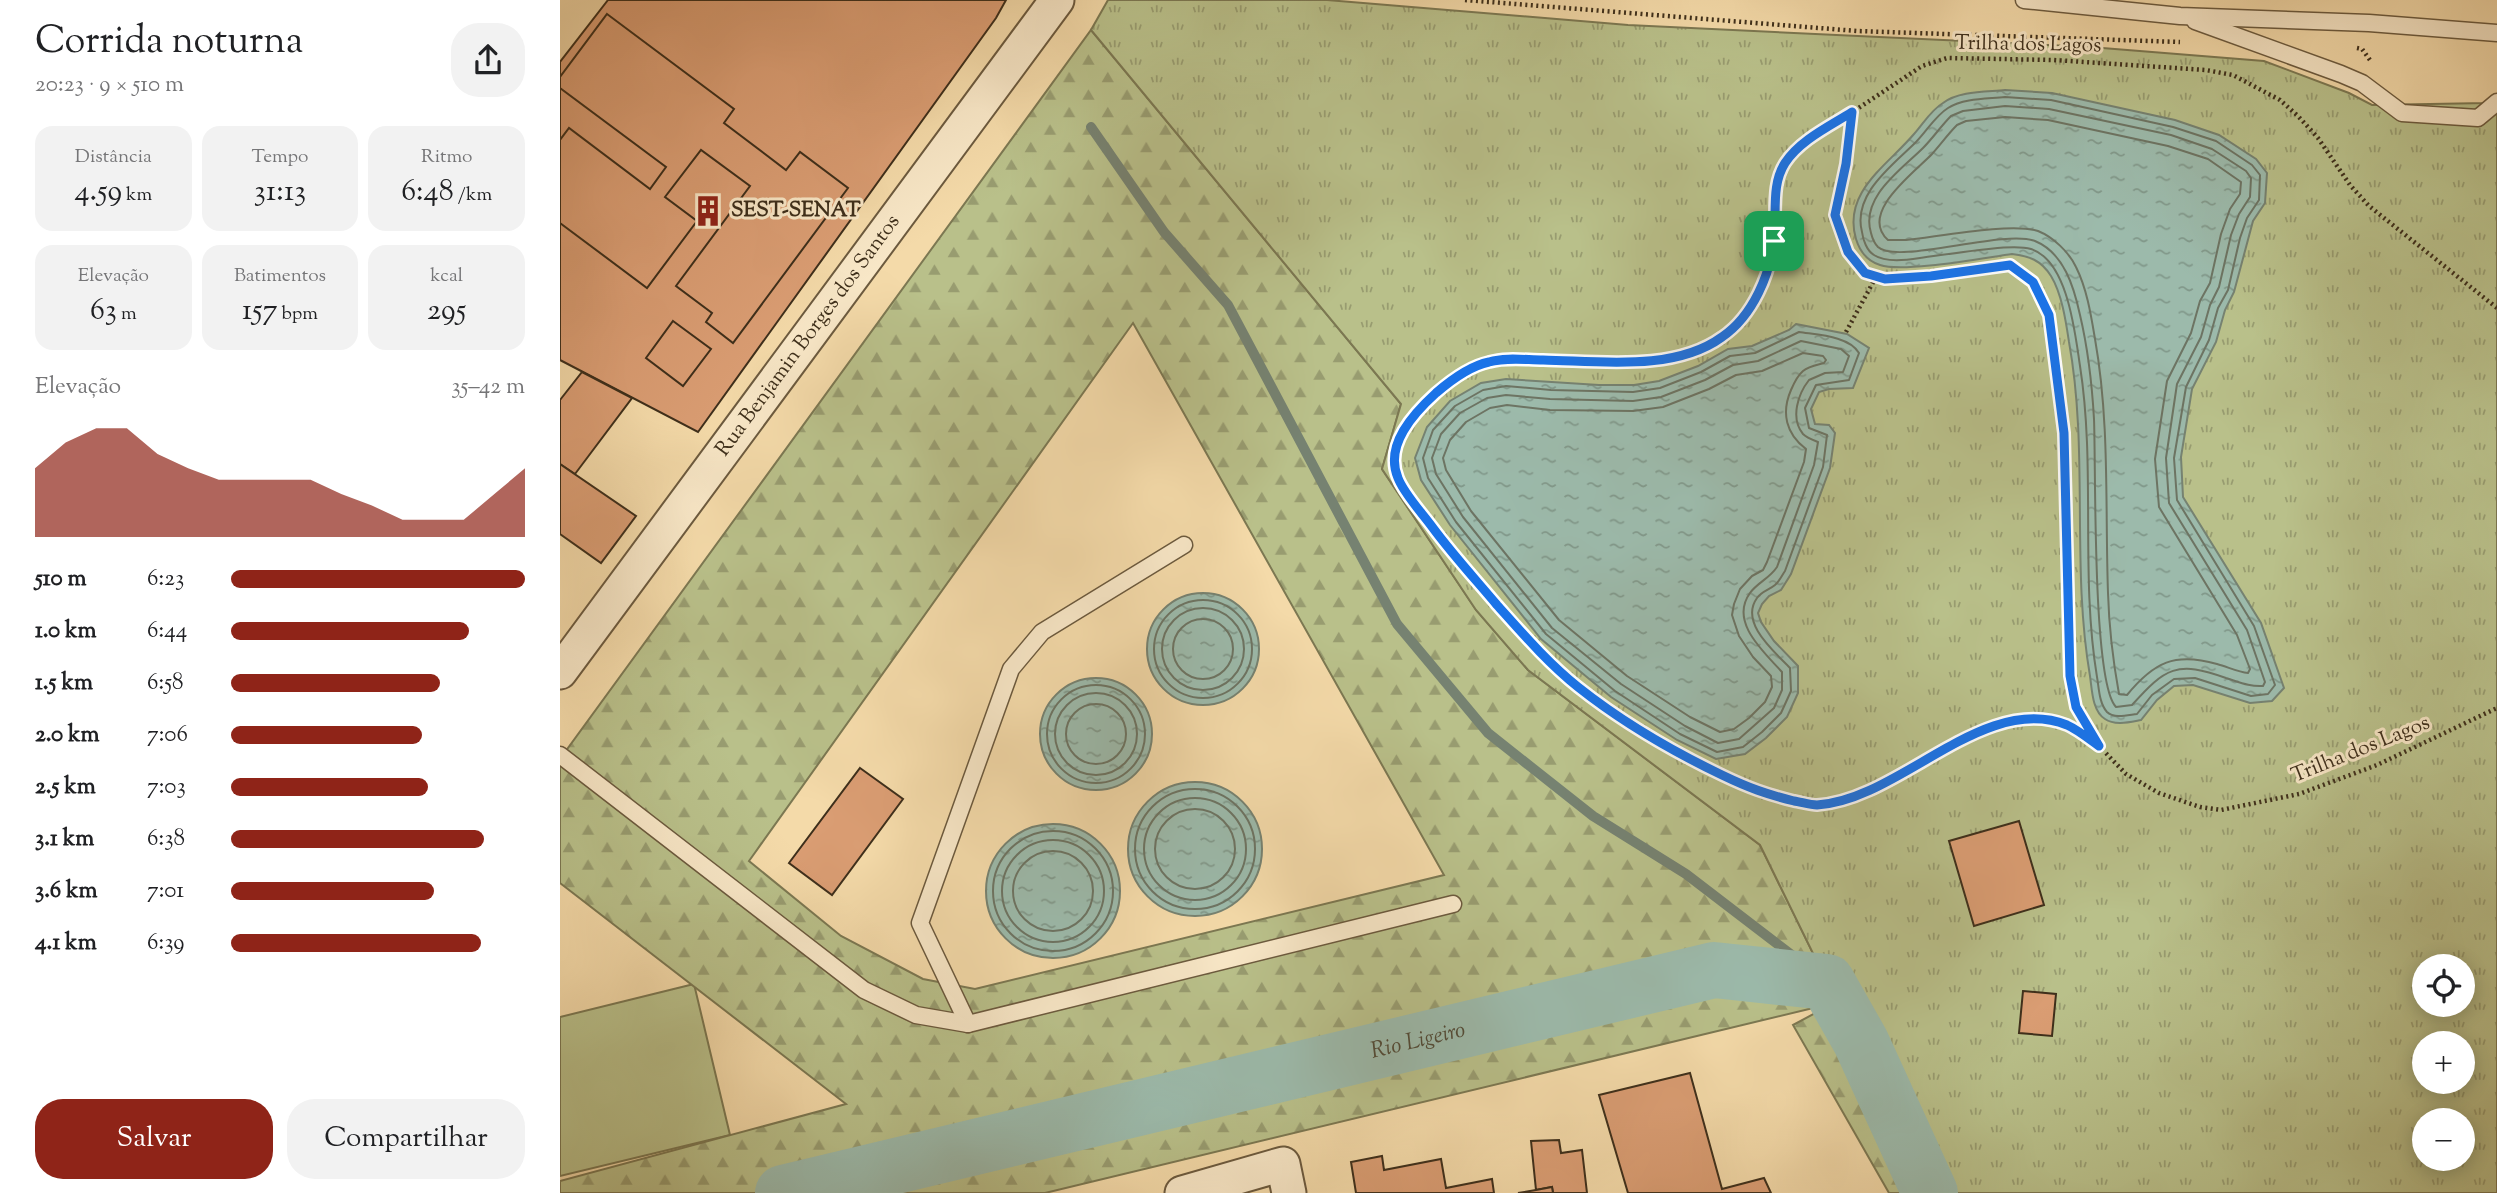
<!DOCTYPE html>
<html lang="pt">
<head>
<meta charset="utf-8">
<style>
	body { margin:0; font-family:"Sorts Mill Goudy",serif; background:#f2f2f2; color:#202124; height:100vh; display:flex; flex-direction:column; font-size:26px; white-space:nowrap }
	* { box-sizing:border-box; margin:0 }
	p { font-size:23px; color:#757577 }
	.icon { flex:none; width:38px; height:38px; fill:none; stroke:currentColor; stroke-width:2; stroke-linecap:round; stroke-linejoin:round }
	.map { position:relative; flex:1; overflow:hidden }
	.drawer { display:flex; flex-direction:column; background:#fff; width:560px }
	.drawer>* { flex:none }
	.tools { position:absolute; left:1852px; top:954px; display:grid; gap:14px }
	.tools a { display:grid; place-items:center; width:63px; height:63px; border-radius:50%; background:#fff; box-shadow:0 4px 18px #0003; font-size:35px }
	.pin { position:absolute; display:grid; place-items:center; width:60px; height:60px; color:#fff; margin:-30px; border-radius:14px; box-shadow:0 4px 10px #0006 }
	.round { display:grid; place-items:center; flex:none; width:74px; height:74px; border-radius:28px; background:#f2f2f2 }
	.headline { display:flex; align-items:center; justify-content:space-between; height:119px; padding:0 35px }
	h1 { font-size:38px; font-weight:600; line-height:52px }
	.metrics { display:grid; grid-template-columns:repeat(3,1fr); gap:10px; height:119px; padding:7px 35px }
	.metrics div { display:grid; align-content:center; border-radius:18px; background:#f2f2f2; text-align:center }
	.metrics b { font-size:30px; font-weight:600 }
	.metrics small { font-size:19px; font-weight:400 }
	.metrics p { font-size:19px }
	.chart { height:196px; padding:14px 35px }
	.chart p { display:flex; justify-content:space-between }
	.chart svg { width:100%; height:126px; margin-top:7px; fill:#8f2418; opacity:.7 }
	.button { display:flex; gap:14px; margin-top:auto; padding:14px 35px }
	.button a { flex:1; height:80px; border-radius:28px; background:#8f2418; color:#fff; font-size:28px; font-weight:600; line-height:80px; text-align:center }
	.button a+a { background:#f2f2f2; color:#202124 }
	ul { padding:0 35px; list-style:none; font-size:23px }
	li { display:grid; grid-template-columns:112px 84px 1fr; align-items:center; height:52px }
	li i { height:18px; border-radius:9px; background:#8f2418 }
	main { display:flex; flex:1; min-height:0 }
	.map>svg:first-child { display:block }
</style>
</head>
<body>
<main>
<section class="drawer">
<div class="headline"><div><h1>Corrida noturna</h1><p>20:23 · 9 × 510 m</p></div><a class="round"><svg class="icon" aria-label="share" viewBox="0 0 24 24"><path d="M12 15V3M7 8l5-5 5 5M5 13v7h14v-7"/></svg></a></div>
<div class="metrics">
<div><p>Distância</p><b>4.59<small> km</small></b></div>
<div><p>Tempo</p><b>31:13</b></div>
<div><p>Ritmo</p><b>6:48<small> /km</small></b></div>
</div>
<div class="metrics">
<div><p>Elevação</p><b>63<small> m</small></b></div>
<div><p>Batimentos</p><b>157<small> bpm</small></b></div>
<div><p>kcal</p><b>295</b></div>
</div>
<div class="chart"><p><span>Elevação</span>35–42 m</p>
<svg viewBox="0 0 160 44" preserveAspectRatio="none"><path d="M0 44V20L10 11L20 6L30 6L40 15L50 20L60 24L70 24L80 24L90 24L100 29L110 33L120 38L130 38L140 38L150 29L160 20V44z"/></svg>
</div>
<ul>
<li><b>510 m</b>6:23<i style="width:100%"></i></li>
<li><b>1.0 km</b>6:44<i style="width:81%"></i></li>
<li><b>1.5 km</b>6:58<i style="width:71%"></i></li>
<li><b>2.0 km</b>7:06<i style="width:65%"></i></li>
<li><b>2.5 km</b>7:03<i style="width:67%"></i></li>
<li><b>3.1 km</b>6:38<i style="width:86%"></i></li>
<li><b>3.6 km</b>7:01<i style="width:69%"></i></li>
<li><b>4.1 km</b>6:39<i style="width:85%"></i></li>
</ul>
<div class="button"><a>Salvar</a><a>Compartilhar</a></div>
</section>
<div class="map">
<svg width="1937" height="1193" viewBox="0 0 1937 1193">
	<defs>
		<pattern id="forest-firs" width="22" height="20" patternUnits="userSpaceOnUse" patternTransform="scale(1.75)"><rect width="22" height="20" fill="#b9c08a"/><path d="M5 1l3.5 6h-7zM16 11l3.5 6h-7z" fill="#989c70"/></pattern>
		<pattern id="park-tufts" width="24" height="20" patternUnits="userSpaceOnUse" patternTransform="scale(1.75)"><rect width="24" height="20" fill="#b9c08a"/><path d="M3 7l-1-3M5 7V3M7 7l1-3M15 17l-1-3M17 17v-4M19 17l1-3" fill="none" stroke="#989c70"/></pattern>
		<pattern id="water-ripples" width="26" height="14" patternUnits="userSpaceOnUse" patternTransform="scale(1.75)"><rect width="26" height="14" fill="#9cbaab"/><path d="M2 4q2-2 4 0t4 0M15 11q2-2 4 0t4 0" fill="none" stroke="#81988a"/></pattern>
	</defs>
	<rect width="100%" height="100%" fill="#f4daa9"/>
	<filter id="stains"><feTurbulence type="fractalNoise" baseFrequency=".00286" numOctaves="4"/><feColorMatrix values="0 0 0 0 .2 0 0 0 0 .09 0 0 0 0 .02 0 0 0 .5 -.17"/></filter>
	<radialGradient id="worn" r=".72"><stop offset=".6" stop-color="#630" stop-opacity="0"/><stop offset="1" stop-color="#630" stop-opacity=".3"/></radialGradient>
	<polygon fill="#b9c08a" stroke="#7c7852" stroke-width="2" points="134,984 170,1135 0,1176 0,1017"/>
	<path fill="url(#forest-firs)" stroke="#7c7852" stroke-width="2" fill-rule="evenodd" d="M531 30 841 404 822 469 916 610 968 670 1200 845 1267 982 1301 1042 1376 1193H1329L1233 1025 1274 1003 485 1193H0V1181L286 1104 0 883V759ZM573 323 884 875 415 989 363 979 281 936 189 861Z"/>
	<path fill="url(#park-tufts)" stroke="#7c7852" stroke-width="2" fill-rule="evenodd" d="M548 0H767L1068 25 1530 47 1704 61 1789 93 1812 105 1927 103 1937 94V1193H1370L1301 1042 1267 982 1200 845 968 670 916 610 822 469 841 404 531 30ZM1864 966H1902V1004H1864ZM1864 1043H1902V1082H1864ZM1864 1120H1902V1158H1864Z"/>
	<g fill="url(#water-ripples)" stroke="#768271" stroke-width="2">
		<path d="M1445 90 1492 93 1615 120 1659 135 1696 159 1707 173 1705 203 1693 221 1674 292 1665 310 1656 342 1632 389 1621 457 1623 497 1701 623 1724 688 1712 701 1690 703 1633 685 1614 686 1597 700 1581 720C1570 722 1555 726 1545 719 1532 711 1532 689 1530 676 1511 566 1529 452 1509 342 1506 322 1502 294 1491 276 1481 260 1469 256 1452 254 1423 258 1343 273 1320 265 1307 261 1300 252 1296 239 1282 192 1328 165 1354 134 1363 124 1371 110 1383 103 1399 91 1425 92 1445 90Z"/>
		<polygon points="1236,324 1287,334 1309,348 1293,388 1269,389 1259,392 1251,409 1255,424 1269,425 1275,433 1270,468 1231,574 1221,590 1209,596 1202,604 1198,613 1201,622 1214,641 1238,666 1238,693 1227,717 1206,738 1185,754 1156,759 1117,740 1051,697 981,639 890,525 861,480 855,458 867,427 890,401 921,383 946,379 1039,385 1074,385 1099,381 1138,366 1168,349 1192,346 1229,330"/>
		<circle cx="643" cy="649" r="56"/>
		<circle cx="536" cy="734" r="56"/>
		<circle cx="635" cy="849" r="67"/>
		<circle cx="493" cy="891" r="67"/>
	</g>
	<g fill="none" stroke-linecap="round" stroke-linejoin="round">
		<g stroke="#6d7463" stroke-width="2">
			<path d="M1445 97 1491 100 1613 127 1656 141 1692 165 1700 175 1699 200 1687 218 1680 238 1668 290 1658 308 1649 340 1626 387 1614 458 1617 500 1694 626 1715 685 1708 694 1691 696 1635 678 1614 679 1592 695 1577 714C1568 715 1554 719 1547 712 1539 703 1539 688 1537 677 1520 574 1536 468 1520 366 1515 333 1508 261 1471 249 1450 243 1385 255 1360 258 1347 260 1326 263 1314 255 1307 251 1303 240 1302 232 1292 194 1333 165 1356 142 1367 131 1375 116 1388 108 1404 98 1427 99 1445 97Z"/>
			<path d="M1445 106 1489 109 1611 135 1652 149 1686 171 1691 178 1690 197 1679 214 1671 235 1659 287 1650 305 1641 337 1617 384 1606 458 1609 503 1687 630 1705 682 1703 686C1690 687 1679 682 1666 678 1617 660 1605 668 1572 705L1556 707C1532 683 1536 466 1534 419 1532 384 1528 349 1520 315 1514 287 1504 253 1475 241 1443 229 1337 265 1318 247 1315 244 1312 237 1311 233 1300 197 1342 169 1363 148 1373 138 1381 126 1391 116L1403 111Z"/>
			<path d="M1445 117 1488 120 1608 146 1648 159 1681 182 1680 194 1670 209 1661 234 1650 283 1640 301 1631 333 1607 381 1595 459 1599 507 1677 635 1690 669 1688 673C1678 672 1668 667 1657 664 1615 652 1594 662 1567 695L1559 694C1553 661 1549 627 1548 593 1545 509 1550 423 1535 339 1531 315 1527 289 1516 267 1509 252 1493 237 1478 231 1452 222 1376 237 1346 240H1328C1298 213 1355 172 1372 154 1381 144 1388 134 1397 125L1406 121Z"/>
			<path d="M1239 332C1258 335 1289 336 1299 353L1289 380 1256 385 1245 408 1249 428 1267 435 1263 467 1225 571C1222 575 1219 582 1215 585 1209 590 1202 591 1197 598 1179 623 1215 652 1230 668L1231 691 1221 713 1202 732 1183 747 1157 752 1120 734 1055 691 986 634 896 522 868 478 863 458 873 430 895 406 923 390 946 386 991 390 1073 392 1100 388 1141 372 1170 356 1195 353Z"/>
			<path d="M1241 341 1281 349 1289 356 1283 372 1265 373 1249 380C1238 394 1230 418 1243 434 1247 438 1253 440 1258 442L1254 465 1217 567C1209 579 1198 582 1190 593 1169 622 1204 652 1222 672V690L1214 708 1179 739 1158 743 1125 726 1061 684 992 628 903 517 876 474 872 458 881 434 900 413 927 398 946 395 990 399 1073 401 1101 397 1145 380 1173 365 1198 361Z"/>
			<path d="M1243 353 1263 356 1266 360 1264 363C1257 365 1249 366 1243 371 1237 376 1234 383 1231 390 1221 413 1226 434 1246 449L1244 462 1207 562 1203 570 1192 576 1180 589 1174 604 1172 615 1179 636 1193 657 1211 676 1212 687 1205 702 1189 718 1174 729 1160 732 1130 717 1067 676 999 620 911 511 886 470 883 458 890 440 906 422 930 408 947 405 990 410 1073 411 1103 407 1149 389 1176 375 1202 371Z"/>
			<circle cx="643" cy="649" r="49"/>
			<circle cx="643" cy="649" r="41"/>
			<circle cx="643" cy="649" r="30"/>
			<circle cx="536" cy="734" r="49"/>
			<circle cx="536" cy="734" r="41"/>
			<circle cx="536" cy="734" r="30"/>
			<circle cx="635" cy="849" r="60"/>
			<circle cx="635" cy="849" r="51"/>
			<circle cx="635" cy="849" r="40"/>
			<circle cx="493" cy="891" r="60"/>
			<circle cx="493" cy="891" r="51"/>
			<circle cx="493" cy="891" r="40"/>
		</g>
		<polyline stroke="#768271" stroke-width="10" points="531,127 604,232 668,305 837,624 928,733 1033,816 1126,874 1267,982"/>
		<path stroke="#9cbaab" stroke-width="56" id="s1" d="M223 1193 1154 970 1267 982 1301 1042 1370 1193"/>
	</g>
	<g fill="#da9d73" stroke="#3e2f1b" stroke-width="2">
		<polygon points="48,0 446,0 436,18 138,432 0,360 0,62"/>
		<polygon points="47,14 174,109 164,123 226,170 240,152 288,188 173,343 146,322 152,313 116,286 190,186 141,150 105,197 137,221 87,288 0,223 0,140 9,128 90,189 106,167 0,88 0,77"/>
		<polygon points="113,321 151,349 123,386 86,358"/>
		<polygon points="22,372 72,398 15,474 0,464 0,400"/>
		<polygon points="0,464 76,516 41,563 0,534"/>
		<polygon points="300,768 343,799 272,895 229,863"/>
		<polygon points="1459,821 1484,905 1414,926 1389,841"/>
		<polygon points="1463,991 1496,994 1492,1036 1459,1033"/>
		<polygon points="1130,1073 1162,1189 1204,1178 1211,1193 1068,1193 1039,1095"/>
		<polygon points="999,1140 1001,1153 1022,1150 1027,1193 993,1193 992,1187 976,1190 971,1141"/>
		<polygon points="822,1156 824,1170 881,1159 886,1188 932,1179 934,1193 796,1193 791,1162"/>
		<polygon points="992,1187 993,1193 958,1193 976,1190"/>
	</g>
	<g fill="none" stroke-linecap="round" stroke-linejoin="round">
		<defs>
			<g id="lane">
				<polyline points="1464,0 1620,16 1809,23 1937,33"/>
				<polyline points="1635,21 1781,74 1802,83 1842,113 1918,118 1937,102"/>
				<polyline points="0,755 304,990 356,1015 408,1024 893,904"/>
				<polyline points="408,1024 360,923 451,669 482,632 624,545"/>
			</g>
			<g id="street">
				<path id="s2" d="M0 672 497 0"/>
				<polyline points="622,1193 723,1164 729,1193"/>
			</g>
		</defs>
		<use href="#lane" stroke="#6c5a3e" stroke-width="19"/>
		<use href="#street" stroke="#6c5a3e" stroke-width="37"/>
		<g stroke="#3e2f1b" stroke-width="4.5" stroke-dasharray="2 3.5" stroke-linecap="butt">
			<polyline points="905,0 1297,31 1620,42"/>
			<polyline points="1797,48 1802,49 1810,60"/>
			<polyline points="1292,112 1286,164 1275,215 1288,252 1305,273 1325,279 1371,276 1450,265 1473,282 1489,315 1504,433 1510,676 1516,707 1537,742"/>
			<polyline points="1937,308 1809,206 1790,185 1758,138 1738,116 1720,100 1673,75 1646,70 1494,60 1387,58 1362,66 1232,152 1222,168 1216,184 1214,241 1208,269 1196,299 1165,336 1143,349 1088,362 955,359 929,362 902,373 880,390 855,413 837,441 835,460 837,477 876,532 978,652 1018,687 1065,721 1131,760 1197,792 1255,805 1284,799 1320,785 1430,728 1466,719 1486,720 1509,726 1539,746 1566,774 1599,793 1640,807 1661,810 1739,794 1817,765 1937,708"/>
			<polyline points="1286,332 1316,277"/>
		</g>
		<use href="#lane" stroke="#f8e7c7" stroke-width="16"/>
		<use href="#street" stroke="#f8e7c7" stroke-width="33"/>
	</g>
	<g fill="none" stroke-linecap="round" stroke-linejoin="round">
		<defs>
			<path id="route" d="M1292 112 1286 164 1275 215 1288 252 1305 273 1325 279 1371 276 1450 265 1473 282 1489 315 1504 433 1510 676 1516 707 1539 746C1529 739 1518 730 1507 725 1423 692 1340 800 1257 805 1250 805 1241 802 1234 801 1206 794 1189 788 1162 775 1112 751 1062 722 1018 687 988 663 963 634 937 605 916 580 893 555 873 528 863 514 844 494 838 478 824 445 854 413 876 393 891 380 910 366 929 362 946 357 966 360 983 360 1039 361 1114 372 1162 337 1193 316 1211 273 1214 238 1217 212 1211 185 1225 163 1240 140 1270 126 1292 112Z"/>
		</defs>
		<use href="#route" stroke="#fff" stroke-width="14"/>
		<use href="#route" stroke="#1a73e8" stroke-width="9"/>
	</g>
	<defs>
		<symbol id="building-bare" viewBox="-9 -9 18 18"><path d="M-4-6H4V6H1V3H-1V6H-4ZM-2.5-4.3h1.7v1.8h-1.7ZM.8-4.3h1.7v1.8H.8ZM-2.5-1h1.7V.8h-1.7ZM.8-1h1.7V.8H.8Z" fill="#8f2418" stroke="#f8e7c7" stroke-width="2.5" paint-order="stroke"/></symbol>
	</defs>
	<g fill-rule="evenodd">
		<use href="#building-bare" x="126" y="189" width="44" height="44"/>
	</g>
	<g text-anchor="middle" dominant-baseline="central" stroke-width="6" stroke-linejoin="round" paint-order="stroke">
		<g font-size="21" fill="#3e2f1b" stroke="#f8e7c7">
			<text transform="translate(1468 45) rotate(1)">Trilha dos Lagos</text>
			<text stroke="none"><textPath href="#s2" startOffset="418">Rua Benjamin Borges dos Santos</textPath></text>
			<text transform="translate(1801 750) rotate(-22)">Trilha dos Lagos</text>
		</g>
		<g font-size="21" font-weight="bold" fill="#3e2f1b" stroke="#f8e7c7" text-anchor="start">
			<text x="171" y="211">SEST-SENAT</text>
		</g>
		<g font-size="23" font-style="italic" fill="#514b38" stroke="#f8e7c7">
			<text stroke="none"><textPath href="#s1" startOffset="653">Rio Ligeiro</textPath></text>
		</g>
	</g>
	<rect width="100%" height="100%" filter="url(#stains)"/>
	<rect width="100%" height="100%" fill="url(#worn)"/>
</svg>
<div class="tools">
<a><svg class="icon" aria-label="locate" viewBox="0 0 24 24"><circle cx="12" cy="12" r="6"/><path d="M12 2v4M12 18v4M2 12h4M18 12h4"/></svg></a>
<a>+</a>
<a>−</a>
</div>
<div class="pin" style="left:1214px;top:241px;background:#1e9e55"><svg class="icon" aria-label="arrive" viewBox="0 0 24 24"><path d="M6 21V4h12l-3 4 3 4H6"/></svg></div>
</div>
</main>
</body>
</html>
